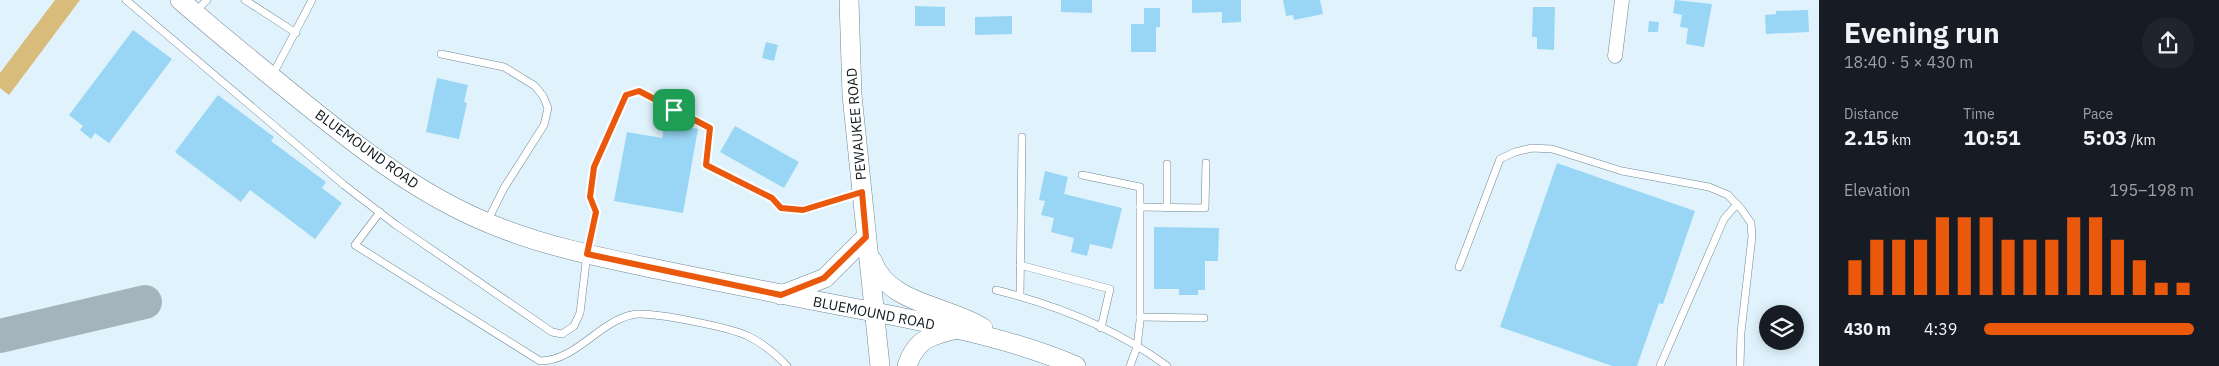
<!DOCTYPE html>
<html lang="en">
<head>
<meta charset="utf-8">
<style>
	body { margin:0; font-family:"IBM Plex Sans",sans-serif; background:#20242c; color:#f1f3f6; height:100vh; display:flex; flex-direction:column; font-size:19px; white-space:nowrap }
	* { box-sizing:border-box; margin:0 }
	p { font-size:16px; color:#9ea1a6 }
	.icon { flex:none; width:28px; height:28px; fill:none; stroke:currentColor; stroke-width:2; stroke-linecap:round; stroke-linejoin:round }
	.map { position:relative; flex:1; overflow:hidden }
	.sheet { display:flex; flex-direction:column; background:#171b24; width:400px }
	.sheet>* { flex:none }
	.tools { position:absolute; left:1759px; top:305px; display:grid; gap:10px }
	.tools a { display:grid; place-items:center; width:45px; height:45px; border-radius:50%; background:#171b24; box-shadow:0 2px 12px #0003; font-size:25px }
	.pin { position:absolute; display:grid; place-items:center; width:42px; height:42px; color:#fff; margin:-21px; border-radius:10px; box-shadow:0 2px 8px #0006 }
	.round { display:grid; place-items:center; flex:none; width:52px; height:52px; border-radius:26px; background:#20242c }
	.headline { display:flex; align-items:center; justify-content:space-between; height:85px; padding:0 25px }
	h1 { font-size:28px; font-weight:800; line-height:38px }
	.figures { display:grid; grid-template-columns:repeat(3,1fr); gap:8px; height:85px; padding:5px 25px }
	.figures div { display:grid; align-content:center }
	.figures b { font-size:21px; font-weight:800 }
	.figures small { font-size:14px; font-weight:400 }
	.figures p { font-size:14px }
	.chart { height:140px; padding:10px 25px }
	.chart p { display:flex; justify-content:space-between }
	.chart svg { width:100%; height:90px; margin-top:5px; stroke:#ea580c; stroke-width:6 }
	ul { padding:0 25px; list-style:none; font-size:16px }
	li { display:grid; grid-template-columns:80px 60px 1fr; align-items:center; height:38px }
	li i { height:12px; border-radius:6px; background:#ea580c }
	main { display:flex; flex:1; min-height:0 }
	.map>svg:first-child { display:block }
</style>
</head>
<body>
<main>
<div class="map">
<svg width="1819" height="366" viewBox="0 0 1819 366">
	<rect width="100%" height="100%" fill="#e0f3fd"/>
	<polygon fill="#d7bc7b" points="55,0 80,0 9,95 0,88 0,73"/>
	<g fill="none" stroke-linecap="round" stroke-linejoin="round">
		<polyline stroke="#a4b4bc" stroke-width="34" points="0,336 145,302"/>
	</g>
	<g fill="#99d6f5">
		<polygon points="1061,0 1092,0 1092,13 1061,12"/>
		<polygon points="1192,0 1241,0 1241,22 1222,23 1222,12 1192,13"/>
		<polygon points="1283,0 1320,0 1323,14 1294,20 1293,15 1286,16"/>
		<polygon points="1675,0 1712,4 1704,47 1686,44 1688,28 1680,27 1682,15 1673,13"/>
		<polygon points="915,6 945,7 945,26 915,26"/>
		<polygon points="1533,7 1555,7 1554,50 1537,49 1537,37 1532,37"/>
		<polygon points="1144,8 1160,8 1160,27 1156,27 1156,52 1131,52 1131,24 1144,24"/>
		<polygon points="1808,10 1809,32 1766,34 1765,15 1776,14 1776,11"/>
		<polygon points="1012,16 1012,34 975,35 975,17"/>
		<polygon points="1649,21 1659,22 1658,32 1648,32"/>
		<polygon points="133,30 172,59 109,143 95,133 91,139 80,130 83,126 69,115"/>
		<polygon points="766,42 778,45 774,61 762,58"/>
		<polygon points="437,78 468,85 464,102 467,103 459,139 426,132"/>
		<polygon points="218,95 274,137 271,141 326,182 322,188 342,203 315,239 250,190 241,202 175,152"/>
		<polygon points="665,123 698,129 683,213 614,201 627,132 662,138"/>
		<polygon points="735,126 799,162 784,188 720,152"/>
		<polygon points="1557,163 1695,211 1663,304 1659,303 1637,366 1612,366 1500,327"/>
		<polygon points="1045,171 1068,177 1064,194 1122,208 1112,249 1090,244 1087,256 1071,252 1074,238 1051,232 1054,218 1041,215 1045,201 1039,200"/>
		<polygon points="1154,227 1219,228 1218,261 1205,261 1205,290 1198,290 1198,295 1179,295 1179,289 1154,289"/>
	</g>
	<g fill="none" stroke-linecap="round" stroke-linejoin="round">
		<defs>
			<g id="lane">
				<polyline points="126,0 344,185 396,225 552,332 562,334 574,326 580,313 587,254 596,212 590,197 594,167 626,95 639,91 710,129 706,165 771,198 781,208 803,209 862,192"/>
				<polyline points="245,0 296,33"/>
				<polyline points="195,12 207,0"/>
				<polyline points="441,54 504,67 535,86 543,96 548,108 544,125 504,188 487,222"/>
				<polyline points="272,76 312,0"/>
				<polyline points="1082,175 1140,187 1140,321 1137,347 1130,366"/>
				<polyline points="1140,207 1205,208 1206,163"/>
				<polyline points="1167,208 1167,164"/>
				<path d="M380 212 355 245 540 361C575 361 598 323 631 315 648 310 731 328 748 336 762 343 776 354 787 366"/>
				<polyline points="1020,265 1110,289 1101,328"/>
				<polyline points="1459,267 1500,159 1515,152 1532,148 1552,149 1622,171 1709,187 1728,195 1742,210 1751,223 1752,237 1741,332 1740,366"/>
				<path d="M996 290C1056 305 1117 329 1167 366"/>
				<polyline points="1020,296 1022,137"/>
				<polyline points="1140,317 1204,318"/>
				<polyline points="1660,366 1724,219 1737,204"/>
			</g>
			<polyline id="street" points="1615,56 1622,0"/>
			<g id="secondary">
				<path d="M180 0C214 30 249 58 283 86 348 139 415 194 493 225 547 247 604 258 661 270 735 285 810 300 885 314 950 327 1015 340 1076 366"/>
				<polyline points="849,0 852,95 880,366"/>
				<path d="M872 260C888 305 948 305 983 328"/>
				<polyline points="781,295 825,278 866,237"/>
				<path d="M907 366C916 339 931 335 957 329"/>
			</g>
		</defs>
		<use href="#lane" stroke="#718691" stroke-width="8"/>
		<use href="#street" stroke="#718691" stroke-width="15"/>
		<use href="#secondary" stroke="#718691" stroke-width="20"/>
		<use href="#lane" stroke="#fff" stroke-width="7"/>
		<use href="#street" stroke="#fff" stroke-width="14"/>
		<use href="#secondary" stroke="#fff" stroke-width="19"/>
	</g>
	<g fill="none" stroke-linecap="round" stroke-linejoin="round">
		<defs>
			<polygon id="route" points="639,91 710,128 706,165 772,198 781,208 803,210 862,192 866,237 824,278 781,295 587,254 596,212 590,197 594,167 626,95"/>
		</defs>
		<use href="#route" stroke="#fff" stroke-width="10"/>
		<use href="#route" stroke="#ea580c" stroke-width="6"/>
	</g>
	<g text-anchor="middle" dominant-baseline="central" stroke-width="4.5" stroke-linejoin="round" paint-order="stroke">
		<g font-size="14" fill="#11191d" stroke="#fff">
			<text transform="translate(856 124) rotate(-95)">PEWAUKEE ROAD</text>
			<text transform="translate(367 149) rotate(36)">BLUEMOUND ROAD</text>
			<text transform="translate(874 313) rotate(11)">BLUEMOUND ROAD</text>
		</g>
	</g>
</svg>
<div class="tools">
<a><svg class="icon" aria-label="layers" viewBox="0 0 24 24"><path d="M12 4l9 5-9 5-9-5zM3 14l9 5 9-5"/></svg></a>
</div>
<div class="pin" style="left:674px;top:110px;background:#1e9e55"><svg class="icon" aria-label="arrive" viewBox="0 0 24 24"><path d="M6 21V4h12l-3 4 3 4H6"/></svg></div>
</div>
<section class="sheet">
<div class="headline"><div><h1>Evening run</h1><p>18:40 · 5 × 430 m</p></div><a class="round"><svg class="icon" aria-label="share" viewBox="0 0 24 24"><path d="M12 15V3M7 8l5-5 5 5M5 13v7h14v-7"/></svg></a></div>
<div class="figures">
<div><p>Distance</p><b>2.15<small> km</small></b></div>
<div><p>Time</p><b>10:51</b></div>
<div><p>Pace</p><b>5:03<small> /km</small></b></div>
</div>
<div class="chart"><p><span>Elevation</span>195–198 m</p>
<svg viewBox="0 0 160 44" preserveAspectRatio="none"><path d="M5 44V27M15 44V17M25 44V17M35 44V17M45 44V6M55 44V6M65 44V6M75 44V17M85 44V17M95 44V17M105 44V6M115 44V6M125 44V17M135 44V27M145 44V38M155 44V38"/></svg>
</div>
<ul>
<li><b>430 m</b>4:39<i style="width:100%"></i></li>
</ul>
</section>
</main>
</body>
</html>
